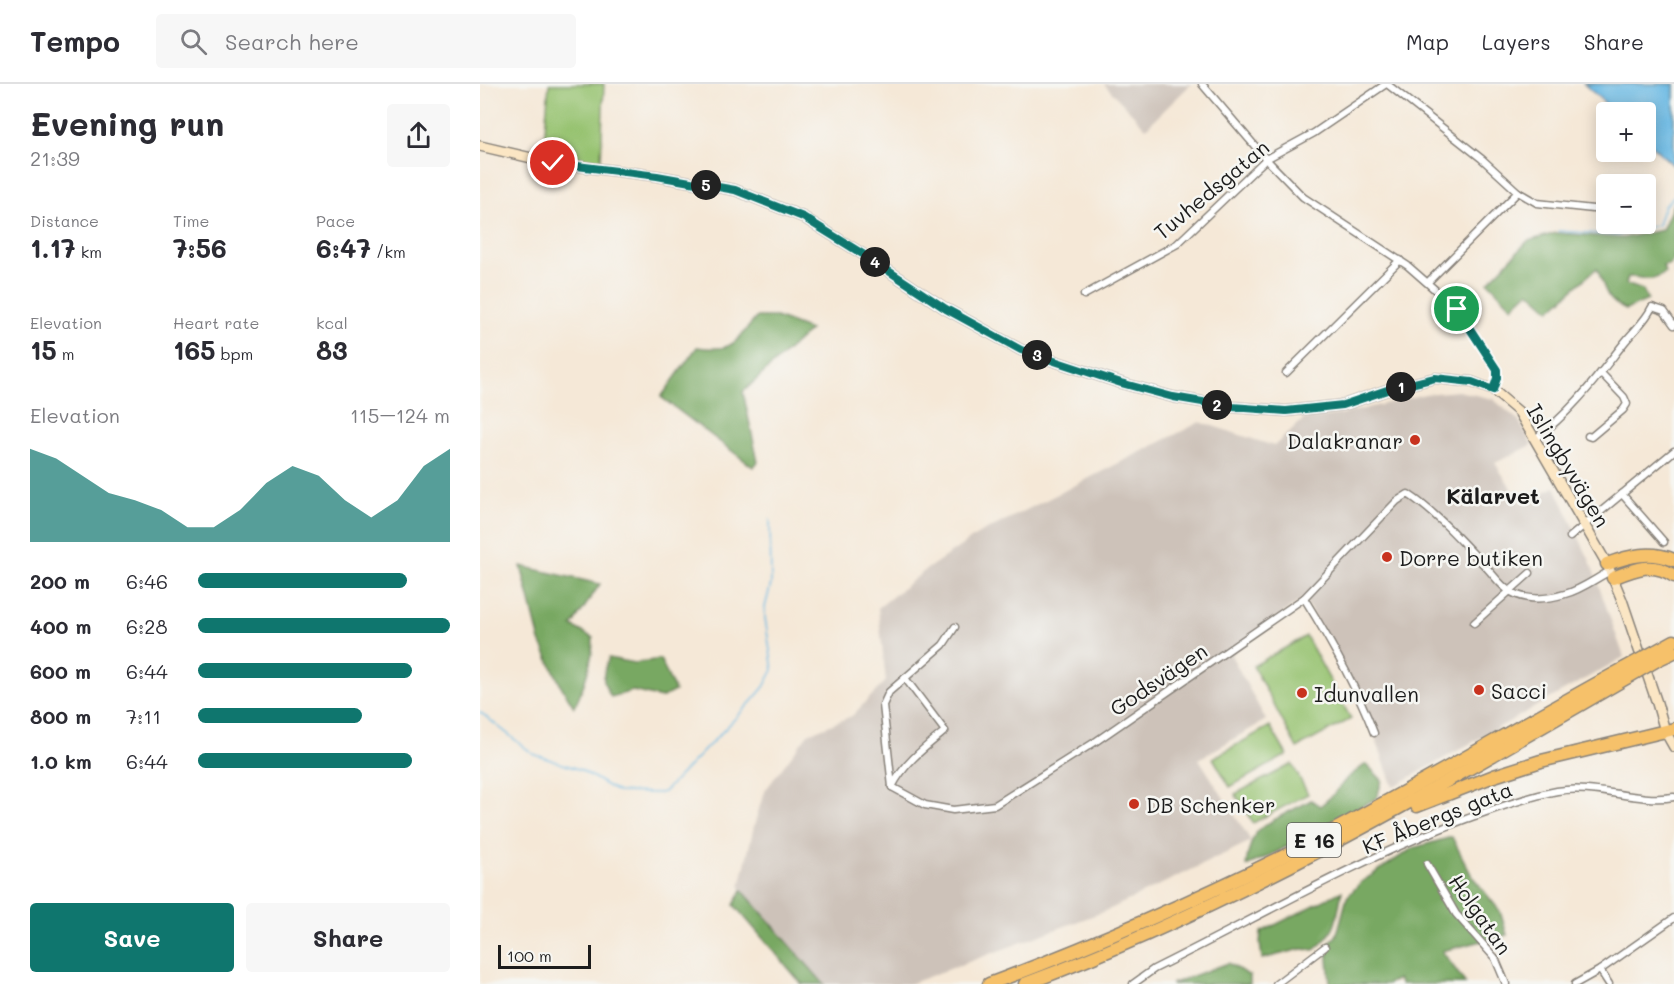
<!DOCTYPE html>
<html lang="en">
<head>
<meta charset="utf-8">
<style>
	body { margin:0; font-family:Mali,sans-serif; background:#f7f7f7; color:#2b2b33; height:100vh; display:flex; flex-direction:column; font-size:22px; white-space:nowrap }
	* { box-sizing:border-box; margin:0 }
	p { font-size:20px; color:#7c7c81 }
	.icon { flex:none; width:33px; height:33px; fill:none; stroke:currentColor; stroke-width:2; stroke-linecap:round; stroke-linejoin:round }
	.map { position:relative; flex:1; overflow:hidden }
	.drawer { display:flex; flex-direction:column; background:#fff; width:480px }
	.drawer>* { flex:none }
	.tools { position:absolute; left:1116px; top:18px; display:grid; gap:12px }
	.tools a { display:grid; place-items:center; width:60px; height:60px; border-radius:6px; background:#fff; box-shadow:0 3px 15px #0003; font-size:30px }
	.scale { position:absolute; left:18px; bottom:15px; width:93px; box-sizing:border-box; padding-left:6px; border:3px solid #1c1c1c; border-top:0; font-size:16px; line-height:21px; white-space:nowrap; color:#1c1c1c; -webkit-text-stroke:4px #f6f6f2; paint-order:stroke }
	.pin { position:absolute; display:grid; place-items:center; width:51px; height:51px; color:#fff; margin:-26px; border:3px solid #fff; border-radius:50%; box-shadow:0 2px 6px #0007 }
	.km { position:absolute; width:30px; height:30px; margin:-15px; border-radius:50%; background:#222; color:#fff; font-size:16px; line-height:30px; text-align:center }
	.round { display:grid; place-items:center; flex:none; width:63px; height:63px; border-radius:6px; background:#f7f7f7 }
	.headline { display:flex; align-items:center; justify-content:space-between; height:102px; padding:0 30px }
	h1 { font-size:33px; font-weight:800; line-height:45px }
	.figures { display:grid; grid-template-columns:repeat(3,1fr); gap:9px; height:102px; padding:6px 30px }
	.figures div { display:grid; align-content:center }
	.figures b { font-size:26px; font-weight:800 }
	.figures small { font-size:16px; font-weight:400 }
	.figures p { font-size:16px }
	.chart { height:168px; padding:12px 30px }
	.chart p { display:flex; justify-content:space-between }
	.chart svg { width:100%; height:108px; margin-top:6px; fill:#0f766e; opacity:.7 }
	.button { display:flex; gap:12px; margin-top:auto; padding:12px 30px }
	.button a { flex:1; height:69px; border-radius:6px; background:#0f766e; color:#fff; font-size:24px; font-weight:800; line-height:69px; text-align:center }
	.button a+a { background:#f7f7f7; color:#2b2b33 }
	ul { padding:0 30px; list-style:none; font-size:20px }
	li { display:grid; grid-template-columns:96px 72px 1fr; align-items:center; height:45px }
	li i { height:15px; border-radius:8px; background:#0f766e }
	header { display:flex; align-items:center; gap:36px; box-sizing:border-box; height:84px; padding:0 30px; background:#fff; border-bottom:2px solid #e1e1e2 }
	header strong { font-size:28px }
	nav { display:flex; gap:33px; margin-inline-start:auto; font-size:21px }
	.search { width:420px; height:54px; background:#f7f7f7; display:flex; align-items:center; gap:15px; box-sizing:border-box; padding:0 21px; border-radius:6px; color:#7c7c81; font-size:22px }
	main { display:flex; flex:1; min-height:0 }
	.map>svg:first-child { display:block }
</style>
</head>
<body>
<header>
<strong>Tempo</strong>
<div class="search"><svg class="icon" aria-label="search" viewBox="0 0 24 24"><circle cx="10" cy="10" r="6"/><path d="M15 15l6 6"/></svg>Search here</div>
<nav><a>Map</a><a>Layers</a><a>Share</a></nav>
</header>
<main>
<section class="drawer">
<div class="headline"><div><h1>Evening run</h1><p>21:39</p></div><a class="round"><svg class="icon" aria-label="share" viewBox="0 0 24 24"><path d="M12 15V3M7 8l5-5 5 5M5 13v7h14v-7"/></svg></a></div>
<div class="figures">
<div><p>Distance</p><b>1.17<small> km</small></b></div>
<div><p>Time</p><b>7:56</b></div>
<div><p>Pace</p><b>6:47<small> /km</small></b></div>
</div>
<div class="figures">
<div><p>Elevation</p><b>15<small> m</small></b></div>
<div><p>Heart rate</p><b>165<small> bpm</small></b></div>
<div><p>kcal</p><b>83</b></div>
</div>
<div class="chart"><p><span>Elevation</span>115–124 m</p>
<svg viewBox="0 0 160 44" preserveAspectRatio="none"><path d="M0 44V6L10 10L20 17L30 24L40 27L50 31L60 38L70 38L80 31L90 20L100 13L110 17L120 27L130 34L140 27L150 13L160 6V44z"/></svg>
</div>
<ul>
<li><b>200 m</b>6:46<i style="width:83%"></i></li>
<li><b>400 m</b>6:28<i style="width:100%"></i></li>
<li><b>600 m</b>6:44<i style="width:85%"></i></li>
<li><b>800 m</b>7:11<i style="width:65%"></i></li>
<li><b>1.0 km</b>6:44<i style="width:85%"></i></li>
</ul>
<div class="button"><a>Save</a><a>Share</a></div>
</section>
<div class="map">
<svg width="1194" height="900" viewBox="0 0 1194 900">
	<rect width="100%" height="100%" fill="#f6f6f2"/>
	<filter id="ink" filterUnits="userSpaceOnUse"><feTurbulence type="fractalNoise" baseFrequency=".0167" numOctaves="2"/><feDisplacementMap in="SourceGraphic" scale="12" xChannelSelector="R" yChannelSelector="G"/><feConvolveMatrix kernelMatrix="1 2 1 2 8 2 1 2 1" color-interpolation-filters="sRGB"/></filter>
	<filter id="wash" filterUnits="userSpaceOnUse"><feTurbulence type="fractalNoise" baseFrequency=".008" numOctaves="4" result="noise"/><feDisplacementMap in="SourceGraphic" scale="24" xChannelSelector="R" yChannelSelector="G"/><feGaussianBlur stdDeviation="1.35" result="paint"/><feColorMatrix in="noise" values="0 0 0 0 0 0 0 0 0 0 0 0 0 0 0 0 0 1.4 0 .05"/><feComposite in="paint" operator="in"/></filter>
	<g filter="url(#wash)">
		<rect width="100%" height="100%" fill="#f5e8d7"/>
		<g fill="#cdc2b9">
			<polygon points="624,0 711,0 666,44"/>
			<polygon points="978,307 1013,315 1039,337 1052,361 1015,379 1041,419 1075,403 1110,477 1144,573 913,703 887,631 824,514 774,550 751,571 786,636 719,675 771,757 628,826 429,900 345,900 260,803 274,742 284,708 328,650 372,632 406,597 398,524 447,485 497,451 720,338 794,362 824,335 863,330 945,310"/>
		</g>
		<g fill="#96c26f" stroke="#596f46" stroke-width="1.5">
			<polygon points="69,0 124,0 121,78 63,68"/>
			<polygon points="826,552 871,635 817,664 773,582"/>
			<polygon points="790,642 807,671 750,703 733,674"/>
			<polygon points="812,680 828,710 773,739 755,710"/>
		</g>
		<g fill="#78a862" stroke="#4a623f" stroke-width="1.5">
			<path d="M1194 119V174L1191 180 1183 182 1185 189C1168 201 1165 192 1148 193L1146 200 1163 206 1168 216 1146 226C1125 216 1125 205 1117 184L1070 226 1049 207 1032 223 1008 198 1048 157 1076 149 1143 154 1182 146Z"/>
			<path d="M277 233H296L330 246 263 308 278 378 273 383 181 313 217 263C254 268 254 259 277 233Z"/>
			<path d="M41 482 120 500 92 542 113 554C113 576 104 604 94 623L81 602 60 557Z"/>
			<path d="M129 574 155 579 180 575 195 607 181 614 153 607 131 613C121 597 122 590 129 574Z"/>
			<path d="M886 680 902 696 897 714 791 771 766 782C767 771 771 755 778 747 785 738 820 723 831 716L840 722 854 710 867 694Z"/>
			<polygon points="972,753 992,792 1020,827 1027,851 962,867 986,900 920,900 918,895 907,900 850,900 847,862 856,852 859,843 867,813 881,798 933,764"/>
			<polygon points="262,806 344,900 322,900 254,821"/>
			<path d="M862 807C856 836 859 846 834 866L821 865 782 875 780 859 781 848Z"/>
			<polygon points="748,879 770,892 770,900 691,900"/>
		</g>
		<polygon fill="#68b8e3" stroke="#426a80" stroke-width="1.5" points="1104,0 1194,0 1194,82 1166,56 1166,28 1135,28"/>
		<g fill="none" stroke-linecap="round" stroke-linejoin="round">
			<g stroke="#68b8e3" stroke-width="1.5">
				<polyline points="1078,147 1138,151 1178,141 1184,122 1194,112"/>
				<polyline points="0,628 53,670 101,686 138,708 180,709 184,708 272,617 284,603 293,586 285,534 285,523 291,500 290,436"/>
			</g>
		</g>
	</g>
	<g filter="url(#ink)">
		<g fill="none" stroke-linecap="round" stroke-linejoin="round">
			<defs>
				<g id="street">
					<polyline points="722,0 786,75 823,113 928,182 977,225 1017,286 1017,294 1013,306"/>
					<polyline points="907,0 1002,75 1038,108 948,198"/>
					<polyline points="1038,108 1057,119 1113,125"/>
					<polyline points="604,211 697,160 786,75 834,49 906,0"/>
					<polyline points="806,289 920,176"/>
					<polyline points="1108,352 1111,353 1143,326 1147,320 1144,313 1121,289"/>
					<path d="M1056 354C1091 329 1117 293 1144 259 1154 246 1165 238 1172 223L1184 227 1194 241"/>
					<polyline points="1142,410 1184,458"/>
					<polyline points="1090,453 1194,367"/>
					<path d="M824 514C850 556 876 602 894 649"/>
					<polyline points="994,539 1050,489"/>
					<path d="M412 703 445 721 473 726 515 721 615 658 824 514 917 417 928 410C957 429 981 457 1005 482 1013 490 1021 503 1031 508 1047 517 1068 515 1085 510 1101 506 1115 495 1130 487"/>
					<polyline points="412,703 403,621 409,608 463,561 475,543"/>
					<path d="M412 703C424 679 444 664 465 647L425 594"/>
					<polyline points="947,780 976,830 1015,874 1026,900"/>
					<polyline points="1120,886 1129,900"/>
					<path d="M653 900 674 885C777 834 878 775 986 735 1015 725 1045 713 1077 707 1116 700 1155 719 1194 713"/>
					<polyline points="796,900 845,863"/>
					<polyline points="1095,900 1120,886 1194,834"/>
				</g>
				<polyline id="secondary" points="0,62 73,79 177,92 255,106 323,133 389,174 466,225 541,266 641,299 693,313 752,323 806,327 863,321 910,305 955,294 992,298 1013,306 1039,328 1127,480 1142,516 1177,619 1185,647 1194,663"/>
				<g id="highway">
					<path d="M1127 480C1149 472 1171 466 1194 476"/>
					<path d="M1133 494C1155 485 1173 477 1194 492"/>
					<polyline points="1176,567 1194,557"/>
					<polyline points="1179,575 1194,568"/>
					<polyline points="937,722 1014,692 1061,677 1194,645"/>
					<path d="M509 900C614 861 716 816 816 766 927 709 1035 644 1145 584"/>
					<path d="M545 900C758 821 953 706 1148 593"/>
				</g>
			</defs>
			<use href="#street" stroke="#88827a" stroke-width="9"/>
			<use href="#secondary" stroke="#88827a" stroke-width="12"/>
			<use href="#highway" stroke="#88827a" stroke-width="15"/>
			<use href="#street" stroke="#fff" stroke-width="6"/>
			<use href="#secondary" stroke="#fbe6c4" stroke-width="9"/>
			<use href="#highway" stroke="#f6c16b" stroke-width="12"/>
			<defs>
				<g id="highway-bridge">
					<polyline points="1145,584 1176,567"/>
					<polyline points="1148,593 1179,575"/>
				</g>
			</defs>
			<use href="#highway-bridge" stroke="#88827a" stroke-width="15" stroke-linecap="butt"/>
			<use href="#highway-bridge" stroke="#f6c16b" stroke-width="12"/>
		</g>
	</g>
	<g fill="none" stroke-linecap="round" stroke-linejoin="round" filter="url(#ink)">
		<defs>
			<polyline id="route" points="73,79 177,92 255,106 323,133 389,174 466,225 541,266 641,299 693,313 752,323 806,327 863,321 910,305 955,294 992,298 1013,306 1017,294 1017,286 977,225"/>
		</defs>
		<use href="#route" stroke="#fff" stroke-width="12"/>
		<use href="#route" stroke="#0f766e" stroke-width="8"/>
	</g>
	<g fill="#c8321e" stroke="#f6f6f2" stroke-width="2">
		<circle cx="935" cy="356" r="6"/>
		<circle cx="907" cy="473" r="6"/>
		<circle cx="999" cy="606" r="6"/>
		<circle cx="822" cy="609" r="6"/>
		<circle cx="654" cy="720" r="6"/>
	</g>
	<g text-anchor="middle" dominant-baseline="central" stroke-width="5" stroke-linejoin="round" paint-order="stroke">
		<rect fill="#f6f6f2" stroke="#5d5d5c" stroke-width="1.5" x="807" y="739" width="54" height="34" rx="4.5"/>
		<g font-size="20" font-weight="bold" fill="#1c1c1c">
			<text x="834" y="756">E 16</text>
		</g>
		<g font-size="21" fill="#1c1c1c" stroke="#f6f6f2">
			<text transform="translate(731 105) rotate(-40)">Tuvhedsgatan</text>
			<text transform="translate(1089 381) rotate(59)">Islingbyvägen</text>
			<text transform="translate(678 595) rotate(-34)">Godsvägen</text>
			<text transform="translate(957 733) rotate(-22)">KF Åbergs gata</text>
			<text transform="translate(1001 830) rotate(55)">Holgatan</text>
		</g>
		<g font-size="21" fill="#1c1c1c" stroke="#f6f6f2" text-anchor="start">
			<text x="923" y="356" text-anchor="end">Dalakranar</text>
			<text x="919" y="473">Dorre butiken</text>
			<text x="1011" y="606">Sacci</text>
			<text x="834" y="609">Idunvallen</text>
			<text x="666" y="720">DB Schenker</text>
		</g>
		<g font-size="22" font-weight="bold" fill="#1c1c1c" stroke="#f6f6f2">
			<text x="1013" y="411">Kälarvet</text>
		</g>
	</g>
</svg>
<div class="tools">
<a>+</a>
<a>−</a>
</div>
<div class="scale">100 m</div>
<div class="pin" style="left:977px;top:225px;background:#1e9e55"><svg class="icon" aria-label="arrive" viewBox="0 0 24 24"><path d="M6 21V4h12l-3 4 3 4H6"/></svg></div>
<div class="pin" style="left:73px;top:79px;background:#d93025"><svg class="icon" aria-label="check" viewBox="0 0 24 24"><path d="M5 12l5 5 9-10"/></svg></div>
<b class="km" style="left:921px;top:303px">1</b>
<b class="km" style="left:737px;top:321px">2</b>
<b class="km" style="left:557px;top:271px">3</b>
<b class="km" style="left:395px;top:178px">4</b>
<b class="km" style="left:226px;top:101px">5</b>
</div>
</main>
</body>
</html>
